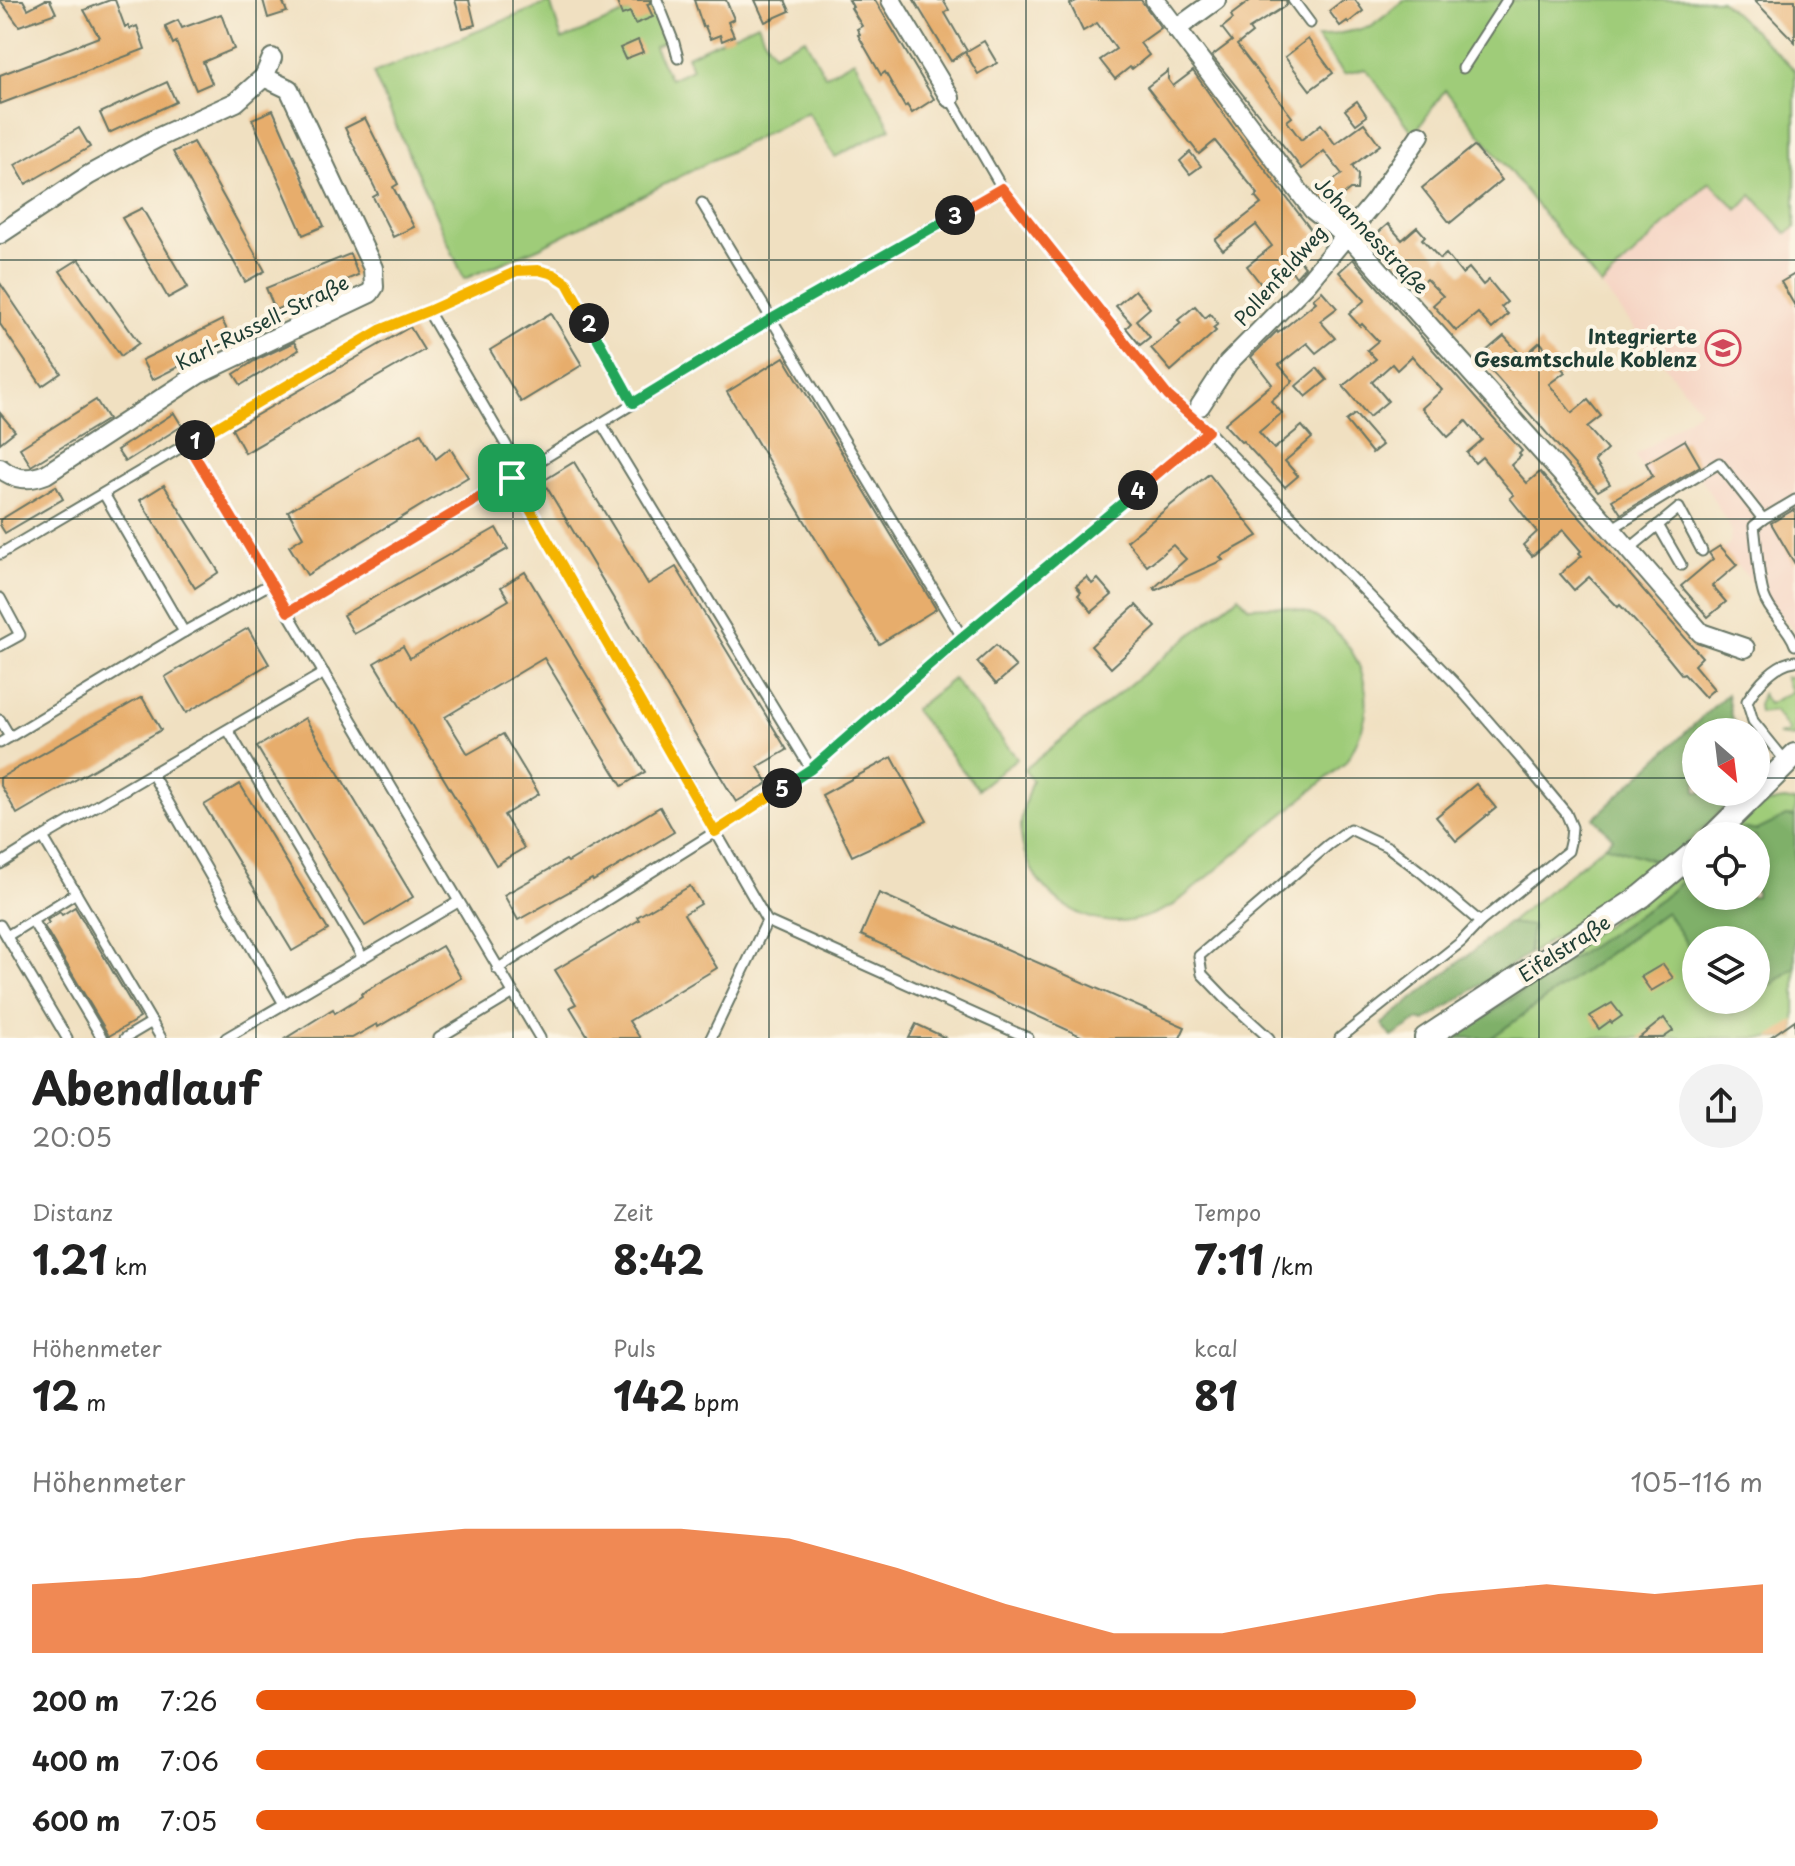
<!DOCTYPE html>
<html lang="de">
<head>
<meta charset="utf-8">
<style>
	body { margin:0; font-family:"Playpen Sans",sans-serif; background:#f2f2f2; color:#222; height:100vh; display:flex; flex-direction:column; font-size:30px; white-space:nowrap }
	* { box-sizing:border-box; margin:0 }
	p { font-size:26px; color:#767676 }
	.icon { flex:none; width:44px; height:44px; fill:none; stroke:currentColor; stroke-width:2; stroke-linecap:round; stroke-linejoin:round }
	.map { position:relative; height:1038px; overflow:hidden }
	.side { display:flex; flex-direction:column; background:#fff; flex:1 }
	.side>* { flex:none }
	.needle { width:52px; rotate:152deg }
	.fabs { position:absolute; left:1682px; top:718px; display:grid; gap:16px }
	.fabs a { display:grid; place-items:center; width:88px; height:88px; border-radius:50%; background:#fff; box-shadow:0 4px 12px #0003; font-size:40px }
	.pin { position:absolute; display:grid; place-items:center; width:68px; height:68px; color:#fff; margin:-34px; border-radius:16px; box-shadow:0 4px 12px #0006 }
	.km { position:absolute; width:40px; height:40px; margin:-20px; border-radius:50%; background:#222; color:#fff; font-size:22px; line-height:40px; text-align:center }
	.round { display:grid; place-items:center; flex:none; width:84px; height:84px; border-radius:42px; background:#f2f2f2 }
	.overview { display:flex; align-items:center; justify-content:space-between; height:136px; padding:0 32px }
	h1 { font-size:44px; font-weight:700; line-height:60px }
	.figures { display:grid; grid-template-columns:repeat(3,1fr); gap:12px; height:136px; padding:8px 32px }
	.figures div { display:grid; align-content:center }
	.figures b { font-size:40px; font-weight:700 }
	.figures small { font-size:22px; font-weight:400 }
	.figures p { font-size:22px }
	.chart { height:224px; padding:16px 32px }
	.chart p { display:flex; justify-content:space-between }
	.chart svg { width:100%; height:144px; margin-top:8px; fill:#ea580c; opacity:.7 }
	ul { padding:0 32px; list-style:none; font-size:26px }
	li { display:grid; grid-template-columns:128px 96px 1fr; align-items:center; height:60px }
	li i { height:20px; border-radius:10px; background:#ea580c }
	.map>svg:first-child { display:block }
</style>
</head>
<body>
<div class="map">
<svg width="1795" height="1038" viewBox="0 0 1795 1038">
	<rect width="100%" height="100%" fill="#fcf5e5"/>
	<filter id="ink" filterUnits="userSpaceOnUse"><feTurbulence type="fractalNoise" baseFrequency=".0125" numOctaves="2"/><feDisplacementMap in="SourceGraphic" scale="16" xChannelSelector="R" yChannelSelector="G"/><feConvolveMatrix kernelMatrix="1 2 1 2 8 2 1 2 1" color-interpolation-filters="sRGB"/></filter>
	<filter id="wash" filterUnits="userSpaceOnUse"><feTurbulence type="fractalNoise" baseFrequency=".006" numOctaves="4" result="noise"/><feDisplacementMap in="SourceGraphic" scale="32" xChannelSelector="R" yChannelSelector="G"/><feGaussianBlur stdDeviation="1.8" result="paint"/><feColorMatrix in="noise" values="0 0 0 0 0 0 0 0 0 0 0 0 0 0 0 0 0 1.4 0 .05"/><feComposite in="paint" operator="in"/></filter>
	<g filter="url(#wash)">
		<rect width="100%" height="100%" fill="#f0e0c1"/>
		<polygon fill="#f5d3c2" points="1710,182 1738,209 1752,195 1786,233 1795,228 1795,632 1723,549 1730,543 1731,529 1697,472 1658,495 1635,456 1700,410 1601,286"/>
		<g fill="#9fcc79" stroke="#5f8456" stroke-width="2">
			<polygon points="1405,0 1721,0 1795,70 1795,228 1786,233 1752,195 1738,210 1710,182 1601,286 1445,90 1414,134 1366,69 1344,74 1317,38 1371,27"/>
			<polygon points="550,2 562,40 650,3 666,41 654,47 670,79 692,69 687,56 758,23 763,36 774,53 805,38 825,76 854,60 891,128 835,157 808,112 540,247 464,279 373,73"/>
			<path d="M1239 596 1248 607C1265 606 1281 605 1298 610 1343 622 1374 673 1365 718 1361 735 1354 749 1345 763L1174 905C1157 913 1140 921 1121 922 1072 924 1026 884 1021 835 1020 816 1026 798 1032 780L1024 770Z"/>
			<polygon points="1785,677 1795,677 1795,685 1793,686 1795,689 1795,737 1778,735 1790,732 1774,711 1759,713 1758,705 1762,694 1768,704 1791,692"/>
			<polygon points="953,679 1017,758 978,789 914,710"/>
			<path d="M1785 800 1795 802V817L1787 816 1756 831 1741 828 1731 836H1725C1742 819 1760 802 1785 800Z"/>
			<polygon points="1605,845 1664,864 1604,908 1528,954 1531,926 1509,923"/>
			<polygon points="1696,863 1696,868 1662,899 1453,1038 1440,1038"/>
			<polygon points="1666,912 1696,958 1696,1000 1724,1000 1733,1013 1750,1000 1756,1000 1756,996 1795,967 1795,1038 1491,1038"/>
		</g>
		<g fill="#7fb069" stroke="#4f764e" stroke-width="2">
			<polygon points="1727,694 1731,716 1741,732 1696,732 1696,792 1739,792 1701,831 1664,864 1605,845 1613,838 1594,818"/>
			<polygon points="1787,816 1795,817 1795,967 1756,996 1756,940 1696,940 1696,958 1666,912 1491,1038 1453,1038 1662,899 1696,868 1696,896 1756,896 1756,836 1731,836 1741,828 1756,831"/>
			<polygon points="1508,923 1532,926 1528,954 1424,1022 1419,1020 1392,1037 1382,1024"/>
		</g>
		<g id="blocks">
			<g fill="#e7ad6c">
				<polygon points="0,0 23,0 28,9 45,0 50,0 56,13 19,26"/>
				<polygon points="110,0 115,0 125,27 128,26 130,29 137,26 145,49 0,104 0,75 99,37 84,10"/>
				<polygon points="263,0 282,0 287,12 268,18"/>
				<polygon points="455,0 469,0 475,25 463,28"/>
				<polygon points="616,0 650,0 650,3 647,4 653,17 635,24 630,12 622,15"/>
				<polygon points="694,0 726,0 734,19 728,22 734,36 722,41 720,35 710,39 705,26 703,27"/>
				<polygon points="755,0 785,0 790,11 765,22"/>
				<polygon points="849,0 875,0 934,99 912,113 907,105 905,107 885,72 881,75 858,35 860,34 857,29 862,26 851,8 853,7"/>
				<polygon points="914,0 943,0 949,10 945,13 967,51 984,41 997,63 978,74 965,52 951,61"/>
				<polygon points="1078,0 1141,0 1161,28 1140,43 1149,55 1132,69 1130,67 1115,79 1100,60 1116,49 1097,23 1083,31 1070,4"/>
				<polygon points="1251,0 1286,0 1287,5 1249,29 1252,33 1237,45 1292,117 1287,121 1301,140 1321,124 1335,144 1364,123 1380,145 1352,166 1358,175 1357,190 1350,190 1330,206 1318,192 1342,174 1324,151 1302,169 1212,56 1232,41 1222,28 1233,19 1231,15"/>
				<polygon points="1343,0 1355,0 1363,11 1348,23 1347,21 1340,26 1329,11"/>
				<polygon points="1754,0 1795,0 1795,42"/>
				<polygon points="221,14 234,49 203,62 212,83 196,90 176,42 173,44 165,26 178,20 182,28"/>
				<polygon points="1308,39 1333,73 1310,90 1285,57"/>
				<polygon points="638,40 643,52 625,59 620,48"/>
				<polygon points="1168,71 1168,79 1173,86 1193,71 1233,127 1315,235 1293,253 1305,267 1296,277 1289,267 1264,288 1247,266 1272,246 1256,225 1223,250 1215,240 1261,204 1255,197 1258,194 1215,141 1199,154 1147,87"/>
				<polygon points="167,82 176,102 109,133 100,113"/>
				<polygon points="1357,101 1367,116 1356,124 1345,110"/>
				<polygon points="273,110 324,226 303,235 252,119"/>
				<polygon points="365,118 398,184 393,187 414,227 393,237 373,197 378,194 345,128"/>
				<polygon points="79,128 90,147 26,184 15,165"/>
				<polygon points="193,142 265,271 245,282 173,152"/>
				<polygon points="1474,146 1502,180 1450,223 1422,188"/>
				<polygon points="1190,152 1201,166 1190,174 1180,161"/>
				<polygon points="142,208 188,287 168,298 122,218"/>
				<polygon points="1388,224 1402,240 1417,227 1425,236 1422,239 1440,259 1446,254 1462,274 1469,268 1483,285 1489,280 1507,302 1501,307 1508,314 1492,329 1478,313 1456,331 1433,305 1443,296 1426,279 1417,287 1373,237"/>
				<polygon points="350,254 358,275 275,310 266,288"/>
				<polygon points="79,259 139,343 121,356 60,271"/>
				<polygon points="1353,259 1522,451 1519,454 1521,456 1511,465 1527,483 1540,472 1702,657 1694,665 1714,689 1705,697 1684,674 1682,675 1665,654 1620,605 1618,607 1589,577 1574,590 1560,574 1582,556 1579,553 1581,551 1563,530 1532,556 1523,545 1537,532 1510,498 1514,495 1482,457 1475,463 1467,453 1482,440 1466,421 1448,437 1422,408 1442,390 1412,356 1397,370 1392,364 1372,382 1388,401 1369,417 1343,386 1376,359 1367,350 1378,341 1362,324 1360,326 1349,314 1365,300 1339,272"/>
				<polygon points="1795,274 1795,306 1781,282"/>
				<polygon points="0,283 61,373 42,386 0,324"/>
				<polygon points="1135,290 1150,308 1136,320 1150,337 1140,345 1126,328 1131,323 1116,306"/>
				<polygon points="1322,291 1337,308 1320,321 1335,338 1316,353 1307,343 1279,365 1293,381 1271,401 1282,413 1259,432 1274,449 1302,426 1312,438 1285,461 1298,476 1285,487 1243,441 1241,442 1224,424 1272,384 1251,357 1277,331 1278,333 1316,302 1313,299"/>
				<polygon points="1195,306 1205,318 1210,314 1218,324 1213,328 1216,331 1171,371 1151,348 1181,323 1178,320"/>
				<polygon points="551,313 582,365 521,402 490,350"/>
				<polygon points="222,320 232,340 152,380 142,360"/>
				<polygon points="410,327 424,350 245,453 232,429"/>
				<polygon points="1504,336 1523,357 1540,342 1565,372 1549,384 1572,413 1588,400 1601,416 1587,427 1607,450 1595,461 1610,484 1598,491 1479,357"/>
				<polygon points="294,342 299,350 241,385 234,374 256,360"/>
				<polygon points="784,357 936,609 879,644 727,392"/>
				<polygon points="1317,368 1327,380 1306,397 1296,386"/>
				<polygon points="96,400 108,419 31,466 20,448"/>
				<polygon points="0,413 15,431 0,443"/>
				<polygon points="174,413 182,426 125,462 117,450"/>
				<polygon points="1355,414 1382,445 1372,453 1346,421"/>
				<polygon points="421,433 436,459 450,448 468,477 307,575 289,546 303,537 288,511"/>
				<polygon points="1685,440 1700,466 1621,514 1612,500 1653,476 1646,463"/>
				<polygon points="574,462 648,584 676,567 787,750 758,767 768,783 736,802 543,481"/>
				<polygon points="1209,474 1258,536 1220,557 1223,560 1156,590 1154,588 1186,559 1173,545 1147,566 1127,541"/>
				<polygon points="164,485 219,572 195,588 140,500"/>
				<polygon points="56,486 63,499 5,533 0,525 0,520"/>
				<polygon points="1795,509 1795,564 1771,523"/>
				<polygon points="496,528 508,549 354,634 343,615"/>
				<polygon points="1720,546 1737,565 1712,586 1726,602 1708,617 1681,586 1713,559 1709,553"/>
				<polygon points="525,572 645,772 622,786 544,658 445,717 468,754 503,734 539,794 504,815 524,848 496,865 374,663 403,646 410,658 509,600 501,587"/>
				<polygon points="1087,577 1092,584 1098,579 1112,595 1092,612 1078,595 1081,592 1076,586"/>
				<polygon points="1136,605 1156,627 1111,668 1091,646"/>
				<polygon points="248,628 269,664 186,713 165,677"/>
				<polygon points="996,645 1016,667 996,684 977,662"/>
				<polygon points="142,697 161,730 17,814 0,784 0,778"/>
				<polygon points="305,718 413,897 365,926 257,747"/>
				<polygon points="892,757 927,821 852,856 822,795"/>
				<polygon points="240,784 328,930 292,951 204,805"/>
				<polygon points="1476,784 1496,808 1456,841 1436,817"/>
				<polygon points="660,807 674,832 593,881 592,879 518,920 504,895 566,860 568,862"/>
				<polygon points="690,886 701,904 684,914 717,968 629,1021 640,1038 589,1038 570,1007 576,1004 555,970 639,920 637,917"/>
				<polygon points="879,893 1185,1027 1180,1038 1085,1038 861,935"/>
				<polygon points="75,907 140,1018 109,1036 44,926 49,923 47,920 60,912 62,915"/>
				<polygon points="442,946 461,978 378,1027 377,1024 352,1038 286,1038 333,1009 335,1013 362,996 361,994"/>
				<polygon points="1663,964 1673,978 1651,991 1641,977"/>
				<polygon points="1612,1003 1622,1016 1612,1023 1610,1021 1599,1029 1590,1016"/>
				<polygon points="1664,1018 1673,1031 1663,1038 1639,1038"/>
				<polygon points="1795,1020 1795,1038 1769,1038"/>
				<polygon points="916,1024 946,1038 909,1038"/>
			</g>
		</g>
	</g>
	<g filter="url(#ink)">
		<use href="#blocks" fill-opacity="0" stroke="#687665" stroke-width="2"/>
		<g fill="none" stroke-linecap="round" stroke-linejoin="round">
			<defs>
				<g id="service">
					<polyline points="657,0 674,43 678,58"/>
					<polyline points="1293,0 1310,23"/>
					<polyline points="1463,68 1507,0"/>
					<polyline points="950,98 1002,188 1168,396 1208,431 1456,684 1522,760 1566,813 1572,827 1571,838 1568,851 1480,922 1461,942 1340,1038"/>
					<polyline points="702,203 962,637"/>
					<polyline points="428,311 512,455 512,478 767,921 711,1038"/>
					<polyline points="601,423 811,769"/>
					<polyline points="188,444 540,1038"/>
					<polyline points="104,494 184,632"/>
					<path d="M1795 500 1763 519 1754 526C1757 545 1758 579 1764 596 1770 615 1789 626 1795 645"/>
					<polyline points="1658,525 1681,565"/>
					<polyline points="1611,529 1719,463 1763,519"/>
					<polyline points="1628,550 1679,508 1702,551"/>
					<polyline points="0,554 380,330 428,311 517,271 538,270 553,274 567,283 633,403"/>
					<polyline points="0,598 20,635 0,646"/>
					<polyline points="288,612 512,478 771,319 1002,188"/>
					<polyline points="0,720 10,737"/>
					<polyline points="228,730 363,958"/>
					<polyline points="0,743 184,632 270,584"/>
					<path d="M1787 763 1753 721 1747 701C1757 685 1775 663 1795 661"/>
					<polyline points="152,774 284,1004"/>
					<polyline points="43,837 161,1038"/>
					<polyline points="0,864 43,837 324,673"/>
					<polyline points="32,920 102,1038"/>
					<polyline points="767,921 1028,1038"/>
					<polyline points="0,925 67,1038"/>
					<polyline points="7,936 76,893"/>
					<polyline points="497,969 715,832 811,769 962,637 1208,431"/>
					<polyline points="125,1038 152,1022"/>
					<polyline points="226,1038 458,902"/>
					<polyline points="439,1038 512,994"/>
					<polyline points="1269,1038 1225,998 1202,974 1199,956 1328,845 1350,829 1388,847 1421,872 1480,922"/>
				</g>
				<g id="minor">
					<polyline points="891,0 950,98"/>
					<polyline points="1155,0 1313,210 1356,244 1611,529 1701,633 1745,648"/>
					<polyline points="1176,29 1216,0"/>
					<polyline points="0,234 89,175 157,138 236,102 264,77 272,58"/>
					<polyline points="1200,406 1228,363 1307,283 1375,201 1420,135"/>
					<path d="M0 468C15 480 28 481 46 474L199 374 370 293 374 287 373 268 289 89 264 77"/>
				</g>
				<g id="tertiary">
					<polyline points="1713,836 1795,755"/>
					<polyline points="1426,1038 1642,896 1696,851"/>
				</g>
			</defs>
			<use href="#service" stroke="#687665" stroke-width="13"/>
			<use href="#minor" stroke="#687665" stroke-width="22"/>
			<use href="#tertiary" stroke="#687665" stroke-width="26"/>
			<use href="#service" stroke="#fff" stroke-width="9"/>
			<use href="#minor" stroke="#fff" stroke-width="18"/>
			<use href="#tertiary" stroke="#fff" stroke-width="22"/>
		</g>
	</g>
	<g fill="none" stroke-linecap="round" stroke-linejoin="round" filter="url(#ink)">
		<defs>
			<polyline id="split-1" points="195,440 188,444 288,612 512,478"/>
			<polyline id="split-2" points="195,440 380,330 428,311 517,271 538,270 553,274 567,283 589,323"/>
			<polyline id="split-3" points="589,323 633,403 771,319 955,215"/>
			<polyline id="split-4" points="955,215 1002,188 1168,396 1208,431 1138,490"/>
			<polyline id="split-5" points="782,788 811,769 962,637 1138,490"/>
			<polyline id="split-6" points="512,478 715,832 782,788"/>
		</defs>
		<use href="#split-1" stroke="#fff" stroke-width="16"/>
		<use href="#split-2" stroke="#fff" stroke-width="16"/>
		<use href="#split-3" stroke="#fff" stroke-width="16"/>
		<use href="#split-4" stroke="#fff" stroke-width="16"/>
		<use href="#split-5" stroke="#fff" stroke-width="16"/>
		<use href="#split-6" stroke="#fff" stroke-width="16"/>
		<use href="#split-1" stroke="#f0652b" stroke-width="10"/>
		<use href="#split-2" stroke="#f5b400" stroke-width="10"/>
		<use href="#split-3" stroke="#22a559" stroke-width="10"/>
		<use href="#split-4" stroke="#f0652b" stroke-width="10"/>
		<use href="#split-5" stroke="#22a559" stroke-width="10"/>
		<use href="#split-6" stroke="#f5b400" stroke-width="10"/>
	</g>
	<path fill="none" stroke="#1f3d34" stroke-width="2" stroke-opacity="0.55" d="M256 0V1038M513 0V1038M769 0V1038M1026 0V1038M1282 0V1038M1539 0V1038M0 260H1795M0 519H1795M0 778H1696M1756 778H1795"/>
	<defs>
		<symbol id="school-ring" viewBox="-11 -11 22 22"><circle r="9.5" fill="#fcf5e5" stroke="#d1495b" stroke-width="1.5"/><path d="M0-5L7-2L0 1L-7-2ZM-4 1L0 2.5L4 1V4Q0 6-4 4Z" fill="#d1495b"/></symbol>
	</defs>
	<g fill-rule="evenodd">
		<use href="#school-ring" x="1703" y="328" width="40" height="40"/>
	</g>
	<g text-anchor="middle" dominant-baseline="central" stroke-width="8" stroke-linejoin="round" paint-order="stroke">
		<g font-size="20" fill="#1f3d34" stroke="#fcf5e5">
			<text transform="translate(1372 235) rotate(46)">Johannesstraße</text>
			<text transform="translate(1280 275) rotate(-48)">Pollenfeldweg</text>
			<text transform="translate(262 322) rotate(-26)">Karl-Russell-Straße</text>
			<text transform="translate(1564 948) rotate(-33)">Eifelstraße</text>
		</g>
		<g font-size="20" font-weight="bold" fill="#1f3d34" stroke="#fcf5e5" text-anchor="end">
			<text x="1697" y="336">Integrierte<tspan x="1697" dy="23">Gesamtschule Koblenz</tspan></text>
		</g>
	</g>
</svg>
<div class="fabs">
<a><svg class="needle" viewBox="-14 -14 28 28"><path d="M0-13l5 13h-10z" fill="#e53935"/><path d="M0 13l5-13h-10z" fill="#767676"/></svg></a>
<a><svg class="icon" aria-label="locate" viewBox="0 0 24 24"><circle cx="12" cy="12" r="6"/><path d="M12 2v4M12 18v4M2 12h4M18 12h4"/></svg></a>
<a><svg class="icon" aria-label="layers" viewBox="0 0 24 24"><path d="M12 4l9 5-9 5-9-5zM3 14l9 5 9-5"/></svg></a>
</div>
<div class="pin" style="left:512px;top:478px;background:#1e9e55"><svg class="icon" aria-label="arrive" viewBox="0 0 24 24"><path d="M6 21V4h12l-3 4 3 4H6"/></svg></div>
<b class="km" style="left:195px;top:440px">1</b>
<b class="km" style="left:589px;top:323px">2</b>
<b class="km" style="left:955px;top:215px">3</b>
<b class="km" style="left:1138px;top:490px">4</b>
<b class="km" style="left:782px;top:788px">5</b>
</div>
<section class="side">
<div class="overview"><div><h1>Abendlauf</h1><p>20:05</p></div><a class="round"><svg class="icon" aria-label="share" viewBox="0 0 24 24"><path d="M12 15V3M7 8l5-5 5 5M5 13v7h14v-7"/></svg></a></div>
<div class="figures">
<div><p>Distanz</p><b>1.21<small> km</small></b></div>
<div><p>Zeit</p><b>8:42</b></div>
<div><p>Tempo</p><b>7:11<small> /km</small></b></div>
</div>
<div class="figures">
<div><p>Höhenmeter</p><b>12<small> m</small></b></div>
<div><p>Puls</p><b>142<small> bpm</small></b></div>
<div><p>kcal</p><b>81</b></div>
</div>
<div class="chart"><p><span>Höhenmeter</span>105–116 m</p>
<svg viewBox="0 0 160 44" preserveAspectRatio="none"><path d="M0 44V23L10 21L20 15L30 9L40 6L50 6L60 6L70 9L80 18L90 29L100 38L110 38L120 32L130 26L140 23L150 26L160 23V44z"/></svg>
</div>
<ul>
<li><b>200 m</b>7:26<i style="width:77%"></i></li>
<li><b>400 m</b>7:06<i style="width:92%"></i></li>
<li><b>600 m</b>7:05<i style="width:93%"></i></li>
</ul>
</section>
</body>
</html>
